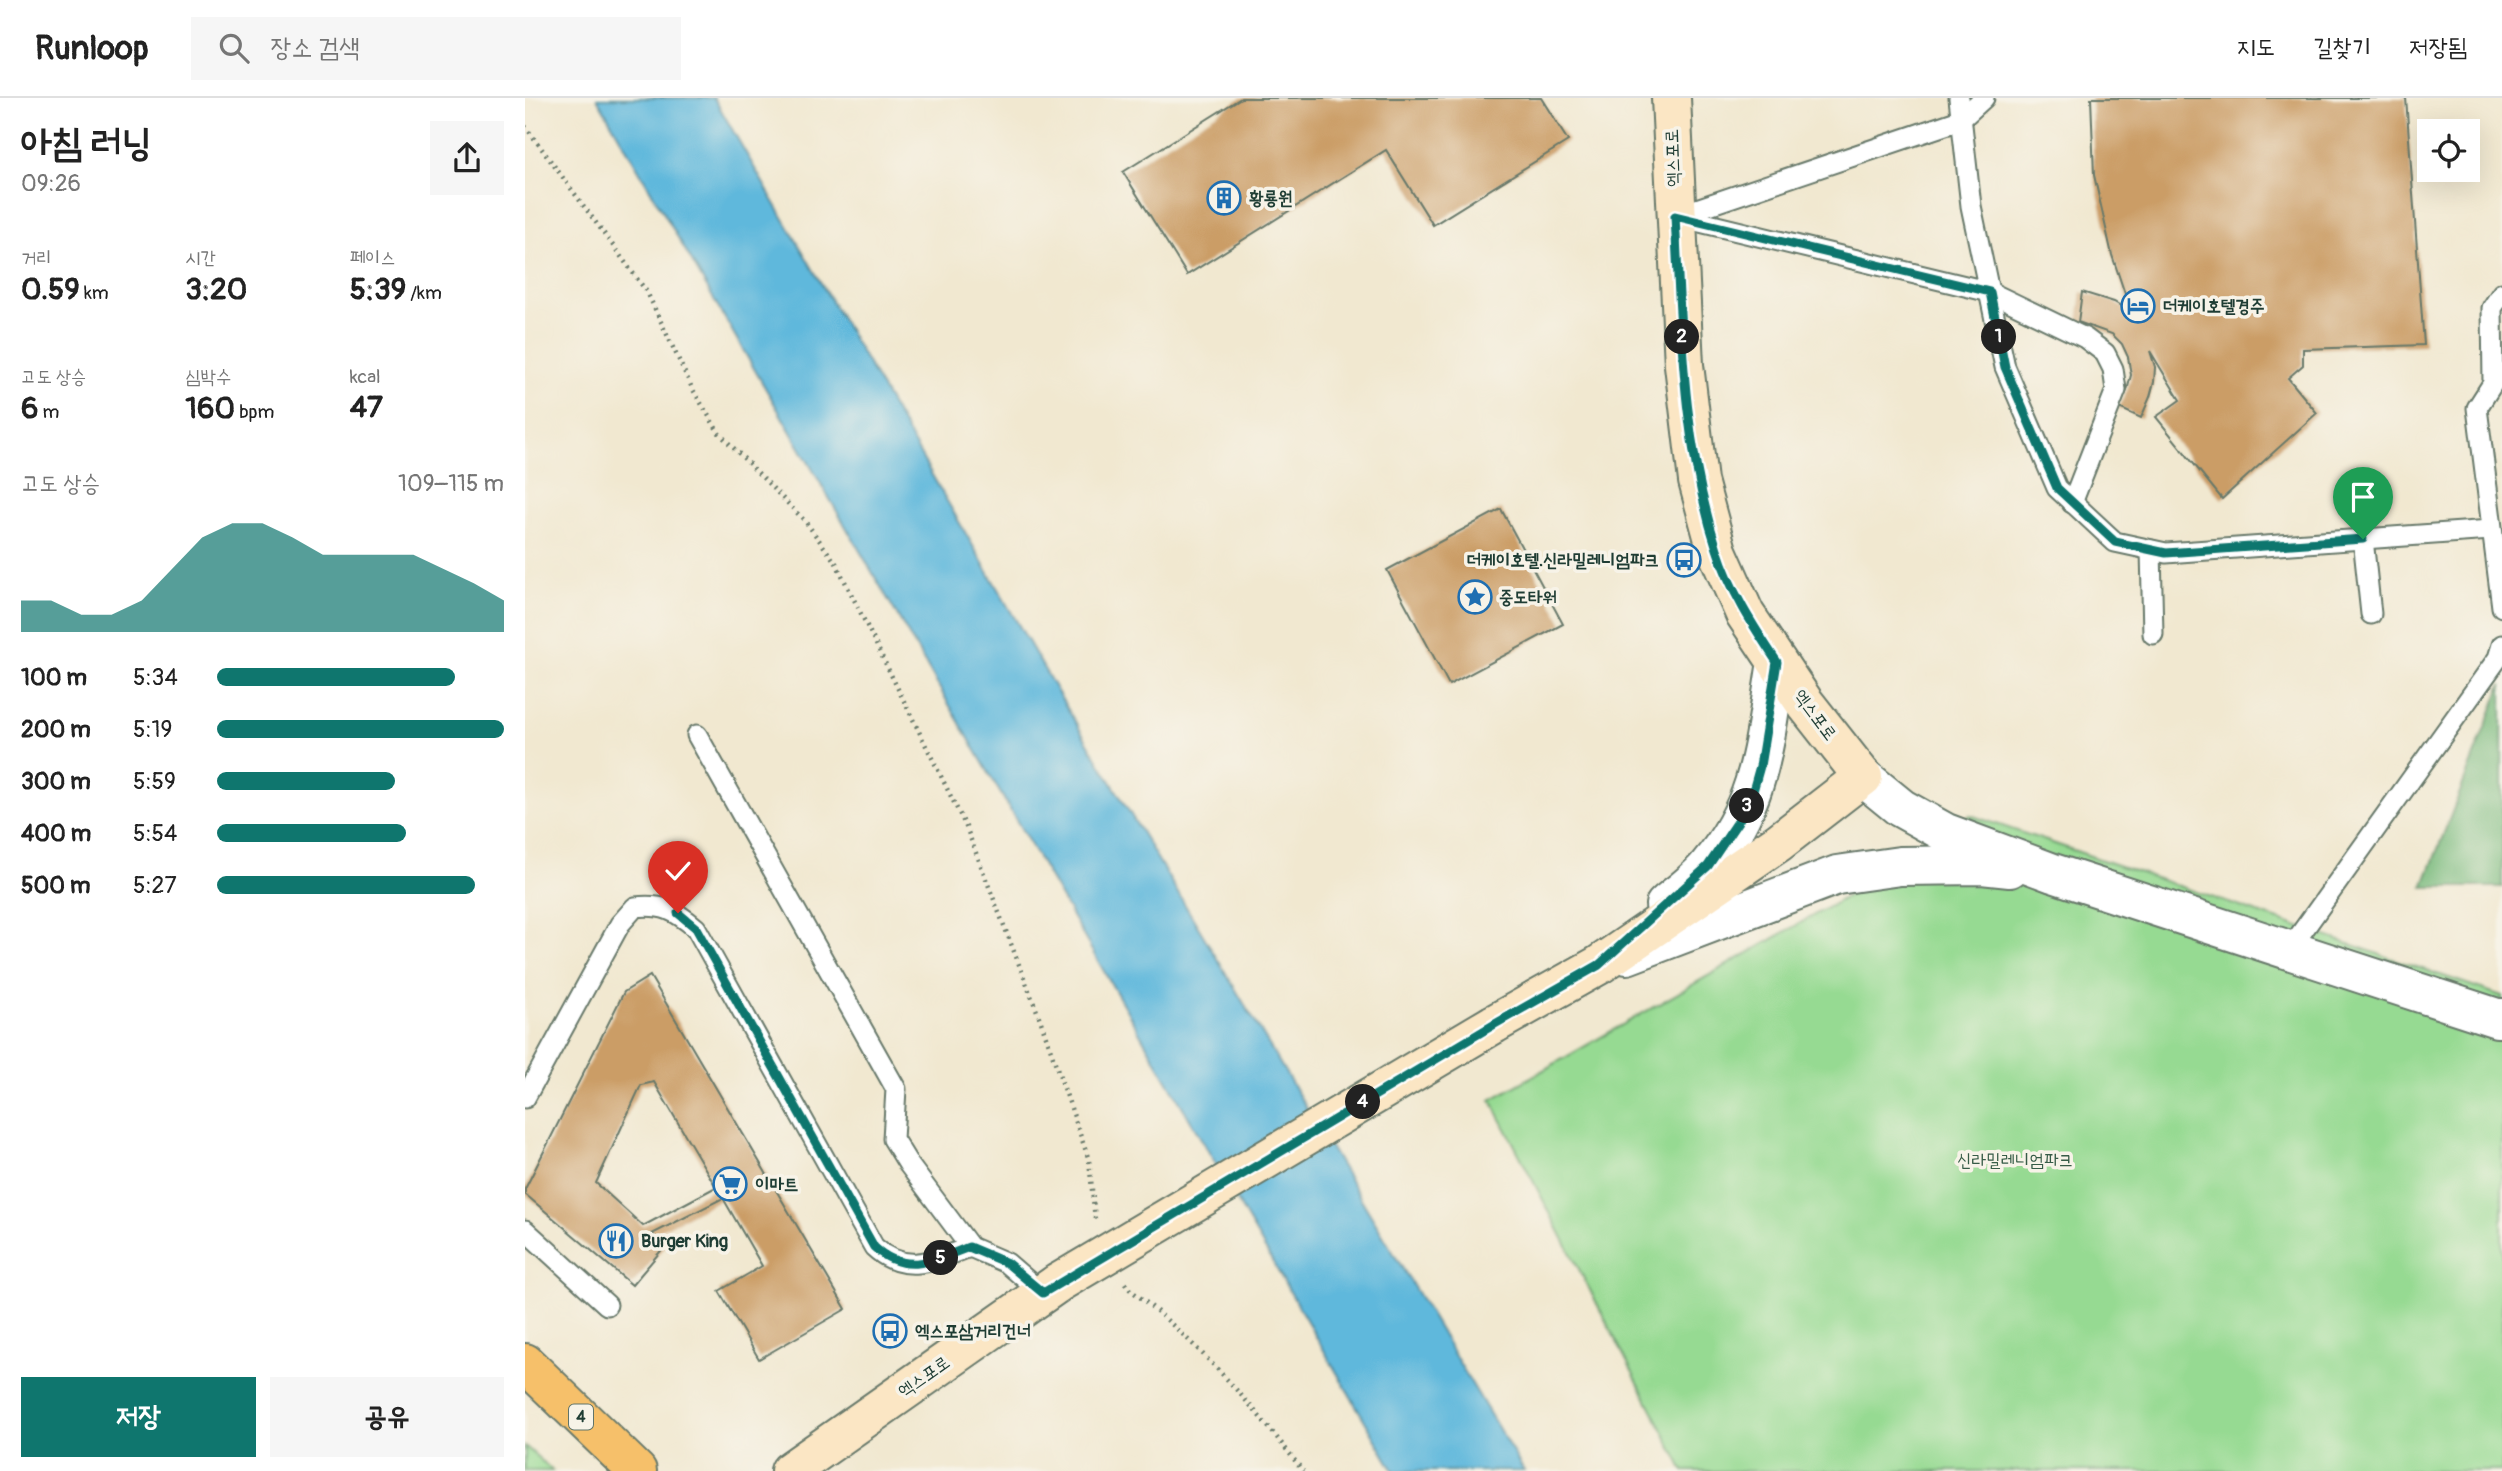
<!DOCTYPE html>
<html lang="ko">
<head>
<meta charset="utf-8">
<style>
	body { margin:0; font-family:Pangolin,"Poor Story",sans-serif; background:#f6f6f6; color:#222; height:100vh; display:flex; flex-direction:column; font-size:26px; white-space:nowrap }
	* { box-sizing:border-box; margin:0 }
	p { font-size:23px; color:#767676 }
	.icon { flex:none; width:38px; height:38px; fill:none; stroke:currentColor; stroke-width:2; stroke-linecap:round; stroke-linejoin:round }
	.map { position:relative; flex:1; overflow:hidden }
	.details { display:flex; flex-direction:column; background:#fff; width:525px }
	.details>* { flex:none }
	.buttons { position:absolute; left:1892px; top:21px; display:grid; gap:14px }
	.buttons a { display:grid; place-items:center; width:63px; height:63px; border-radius:0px; background:#fff; box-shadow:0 7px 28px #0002; font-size:35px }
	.pin { position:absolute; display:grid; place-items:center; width:60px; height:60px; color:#fff; margin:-72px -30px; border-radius:50% 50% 50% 0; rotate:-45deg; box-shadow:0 0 7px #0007 }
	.pin .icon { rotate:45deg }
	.km { position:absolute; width:35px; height:35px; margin:-18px; border-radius:50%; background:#222; color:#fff; font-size:19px; line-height:35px; text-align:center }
	.round { display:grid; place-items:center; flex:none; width:74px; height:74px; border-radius:0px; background:#f6f6f6 }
	.headline { display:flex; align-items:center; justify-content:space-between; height:119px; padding:0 21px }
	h1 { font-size:38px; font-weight:700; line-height:52px }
	.stats { display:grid; grid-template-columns:repeat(3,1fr); gap:10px; height:119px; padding:7px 21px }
	.stats div { display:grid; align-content:center }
	.stats b { font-size:30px; font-weight:700 }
	.stats small { font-size:19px; font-weight:400 }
	.stats p { font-size:19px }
	.chart { height:196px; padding:14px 21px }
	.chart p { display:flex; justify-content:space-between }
	.chart svg { width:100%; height:126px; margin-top:7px; fill:#0f766e; opacity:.7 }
	.cta { display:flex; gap:14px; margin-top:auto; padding:14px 21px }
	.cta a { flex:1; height:80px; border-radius:0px; background:#0f766e; color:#fff; font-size:28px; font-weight:700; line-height:80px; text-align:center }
	.cta a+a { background:#f6f6f6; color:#222 }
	ul { padding:0 21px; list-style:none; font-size:23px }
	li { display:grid; grid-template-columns:112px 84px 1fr; align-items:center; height:52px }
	li i { height:18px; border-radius:9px; background:#0f766e }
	header { display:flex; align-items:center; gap:42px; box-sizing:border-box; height:98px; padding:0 35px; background:#fff; border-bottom:2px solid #e0e0e0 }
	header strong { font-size:33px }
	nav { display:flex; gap:38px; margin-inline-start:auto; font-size:24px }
	.search { width:490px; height:63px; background:#f6f6f6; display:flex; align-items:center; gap:18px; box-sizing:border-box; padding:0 24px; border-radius:0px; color:#767676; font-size:26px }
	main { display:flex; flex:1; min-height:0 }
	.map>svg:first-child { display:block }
</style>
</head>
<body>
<header>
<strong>Runloop</strong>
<div class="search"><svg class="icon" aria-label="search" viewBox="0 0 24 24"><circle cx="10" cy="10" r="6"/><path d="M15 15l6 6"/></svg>장소 검색</div>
<nav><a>지도</a><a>길찾기</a><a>저장됨</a></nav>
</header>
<main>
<section class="details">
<div class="headline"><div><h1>아침 러닝</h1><p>09:26</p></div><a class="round"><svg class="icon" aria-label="share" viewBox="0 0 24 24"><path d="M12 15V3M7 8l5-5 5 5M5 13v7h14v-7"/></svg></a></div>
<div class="stats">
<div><p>거리</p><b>0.59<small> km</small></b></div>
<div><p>시간</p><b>3:20</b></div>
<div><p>페이스</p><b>5:39<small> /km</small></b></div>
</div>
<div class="stats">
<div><p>고도 상승</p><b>6<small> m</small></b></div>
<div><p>심박수</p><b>160<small> bpm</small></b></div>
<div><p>kcal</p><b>47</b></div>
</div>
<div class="chart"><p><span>고도 상승</span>109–115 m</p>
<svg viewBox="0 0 160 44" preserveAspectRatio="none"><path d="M0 44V33L10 33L20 38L30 38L40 33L50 22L60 11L70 6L80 6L90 11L100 17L110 17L120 17L130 17L140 22L150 27L160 33V44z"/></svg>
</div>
<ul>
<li><b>100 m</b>5:34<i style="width:83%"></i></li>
<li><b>200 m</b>5:19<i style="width:100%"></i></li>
<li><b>300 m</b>5:59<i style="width:62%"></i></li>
<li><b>400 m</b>5:54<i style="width:66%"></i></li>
<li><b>500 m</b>5:27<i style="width:90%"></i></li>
</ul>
<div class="cta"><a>저장</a><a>공유</a></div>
</section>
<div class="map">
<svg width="1977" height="1373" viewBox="0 0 1977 1373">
	<rect width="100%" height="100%" fill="#f7f3e8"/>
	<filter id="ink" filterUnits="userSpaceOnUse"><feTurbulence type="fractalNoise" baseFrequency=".0143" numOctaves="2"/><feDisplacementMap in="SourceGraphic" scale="14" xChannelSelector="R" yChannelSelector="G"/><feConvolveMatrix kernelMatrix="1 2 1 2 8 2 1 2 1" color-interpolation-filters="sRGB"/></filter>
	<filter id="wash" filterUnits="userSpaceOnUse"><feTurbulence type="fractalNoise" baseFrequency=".00686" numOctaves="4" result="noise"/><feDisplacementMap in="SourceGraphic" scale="28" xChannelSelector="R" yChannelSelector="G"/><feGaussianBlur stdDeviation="1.57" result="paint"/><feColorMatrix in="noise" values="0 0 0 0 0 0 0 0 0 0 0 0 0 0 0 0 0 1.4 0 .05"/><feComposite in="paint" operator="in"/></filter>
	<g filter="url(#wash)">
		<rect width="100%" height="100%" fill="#f1e8d0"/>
		<g fill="#96da92" stroke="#5a8c63" stroke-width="2">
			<polygon points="1445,717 1977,898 1977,1373 1159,1373 966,1002 1375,768"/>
			<polygon points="0,1348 28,1373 0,1373"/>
		</g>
		<polygon fill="#78ba7c" stroke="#4c7c58" stroke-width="2" points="1977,586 1977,789 1898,789"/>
		<polygon fill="#5fb8dc" stroke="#3f7a88" stroke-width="2" points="72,0 189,0 533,595 999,1373 869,1373"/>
		<g id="blocks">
			<g fill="#cb9d66" fill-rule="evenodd">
				<polygon points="716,0 1016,0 1043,43 908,127 861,52 662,177 598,74"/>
				<polygon points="1566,0 1881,0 1899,247 1778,251 1778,267 1763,280 1792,315 1697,401 1631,319 1655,302 1625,253 1630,269 1629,284 1625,299 1616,320 1594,310 1602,293 1606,277 1603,259 1597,246 1587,236 1553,224 1557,194 1589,204 1606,214 1587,157 1569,77"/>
				<polygon points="976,411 1038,526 924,587 862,472"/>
				<path d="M125 878 321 1211 234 1261 194 1193 237 1168 198 1100 127 1136 140 1148 107 1187 0 1096V1091L99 894ZM129 984 191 1089 118 1128 71 1085 116 987Z"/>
			</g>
		</g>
	</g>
	<g filter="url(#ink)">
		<use href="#blocks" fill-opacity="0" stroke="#68796b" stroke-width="2"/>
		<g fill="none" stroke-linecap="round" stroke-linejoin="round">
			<defs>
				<g id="service">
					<polyline points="1434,0 1446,108 1480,269 1532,390 1590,444 1641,455 1966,432"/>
					<polyline points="1150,118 1465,194 1560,240 1580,255 1588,271 1591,292 1547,405"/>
					<polyline points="1151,118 1435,22 1459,0"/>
					<polyline points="1977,195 1967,210 1968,285 1952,310 1977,509"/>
					<polyline points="1838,441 1846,516"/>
					<polyline points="1626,452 1628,536"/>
					<polyline points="172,637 371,991 368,1041 384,1067 445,1149 482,1165 518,1196"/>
					<polyline points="1764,852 1973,560 1977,547"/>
					<path d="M0 1000 95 826 110 809C138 806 150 812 171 830L349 1149C380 1178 410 1162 445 1149"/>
					<polyline points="0,1132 82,1207"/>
				</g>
				<g id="minor">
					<polyline points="1338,679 1376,710 1421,735 1528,775 1972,920 1977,920"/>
					<path d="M1140 807C1155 794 1172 782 1184 767 1238 703 1239 642 1252 564"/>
					<polyline points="1102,857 1312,777 1375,768 1457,767 1485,770"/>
				</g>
				<g id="secondary">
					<polyline points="969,926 1074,867 1254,744 1338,679 1279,604 1220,516 1192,453 1173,383 1159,267 1146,0"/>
					<polyline points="265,1373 533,1185"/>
				</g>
				<polyline id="primary" points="0,1265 112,1373"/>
			</defs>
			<use href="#service" stroke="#68796b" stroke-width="23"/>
			<use href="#minor" stroke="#68796b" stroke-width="42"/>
			<use href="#secondary" stroke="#68796b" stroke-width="42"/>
			<use href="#primary" stroke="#68796b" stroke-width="42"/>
			<g stroke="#68796b" stroke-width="4.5" stroke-dasharray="2 5" stroke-linecap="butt">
				<polyline points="0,28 122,194 167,290 194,335 280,423 311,465 441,729 515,921 564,1062 570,1121"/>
				<path d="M600 1185 603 1190C669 1240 728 1307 778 1373"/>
			</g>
			<use href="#service" stroke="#fff" stroke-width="19"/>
			<use href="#minor" stroke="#fff" stroke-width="38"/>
			<use href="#secondary" stroke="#fbe6c4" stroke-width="38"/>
			<use href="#primary" stroke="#f6c06b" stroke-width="38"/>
			<defs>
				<polyline id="secondary-bridge" points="533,1185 969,926"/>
			</defs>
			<use href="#secondary-bridge" stroke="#68796b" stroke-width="42" stroke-linecap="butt"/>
			<use href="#secondary-bridge" stroke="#fbe6c4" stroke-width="38"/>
		</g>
	</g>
	<g fill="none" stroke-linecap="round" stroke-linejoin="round" filter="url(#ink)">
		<defs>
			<path id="route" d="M153 815 171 830 349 1149C380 1178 410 1162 444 1149L482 1165 518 1195 970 926 1074 867 1183 768 1218 716 1228 693 1235 668 1252 564C1228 528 1205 492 1192 451 1157 344 1156 229 1150 118L1465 194 1480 269 1532 390 1590 444 1641 455 1838 441"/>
		</defs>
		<use href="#route" stroke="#fff" stroke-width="14"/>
		<use href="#route" stroke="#0f766e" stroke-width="9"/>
	</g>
	<defs>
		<symbol id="building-ring" viewBox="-11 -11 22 22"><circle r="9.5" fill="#f7f3e8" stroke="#1f6fb2" stroke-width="1.5"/><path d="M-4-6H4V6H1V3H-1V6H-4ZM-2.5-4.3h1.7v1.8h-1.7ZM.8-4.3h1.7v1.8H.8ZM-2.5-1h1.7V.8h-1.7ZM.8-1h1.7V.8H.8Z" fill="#1f6fb2"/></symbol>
		<symbol id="hotel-ring" viewBox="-11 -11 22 22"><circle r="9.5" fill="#f7f3e8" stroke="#1f6fb2" stroke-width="1.5"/><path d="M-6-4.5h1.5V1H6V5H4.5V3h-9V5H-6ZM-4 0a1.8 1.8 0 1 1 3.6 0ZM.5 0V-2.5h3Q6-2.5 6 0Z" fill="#1f6fb2"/></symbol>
		<symbol id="bus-ring" viewBox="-11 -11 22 22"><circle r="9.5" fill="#f7f3e8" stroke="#1f6fb2" stroke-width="1.5"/><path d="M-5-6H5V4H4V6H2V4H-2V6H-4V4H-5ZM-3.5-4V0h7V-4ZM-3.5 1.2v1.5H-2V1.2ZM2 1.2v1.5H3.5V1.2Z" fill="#1f6fb2"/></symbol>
		<symbol id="sight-ring" viewBox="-11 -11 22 22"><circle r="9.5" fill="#f7f3e8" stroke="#1f6fb2" stroke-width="1.5"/><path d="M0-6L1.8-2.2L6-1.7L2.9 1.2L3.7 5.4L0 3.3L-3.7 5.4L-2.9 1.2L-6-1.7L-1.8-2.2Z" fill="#1f6fb2"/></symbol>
		<symbol id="supermarket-ring" viewBox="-11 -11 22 22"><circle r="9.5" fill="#f7f3e8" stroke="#1f6fb2" stroke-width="1.5"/><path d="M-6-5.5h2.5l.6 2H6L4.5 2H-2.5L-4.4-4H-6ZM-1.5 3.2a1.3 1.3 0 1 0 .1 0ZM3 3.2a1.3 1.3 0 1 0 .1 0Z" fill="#1f6fb2"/></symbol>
		<symbol id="restaurant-ring" viewBox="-11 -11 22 22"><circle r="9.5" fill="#f7f3e8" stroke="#1f6fb2" stroke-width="1.5"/><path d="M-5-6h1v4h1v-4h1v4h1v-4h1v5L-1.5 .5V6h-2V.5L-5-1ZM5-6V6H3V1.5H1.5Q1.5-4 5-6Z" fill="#1f6fb2"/></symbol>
	</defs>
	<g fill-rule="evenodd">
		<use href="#building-ring" x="680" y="81" width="38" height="38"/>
		<use href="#hotel-ring" x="1594" y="189" width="38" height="38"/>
		<use href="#bus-ring" x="1140" y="443" width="38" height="38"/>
		<use href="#sight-ring" x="931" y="480" width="38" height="38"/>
		<use href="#supermarket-ring" x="186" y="1067" width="38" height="38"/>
		<use href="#restaurant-ring" x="72" y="1124" width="38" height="38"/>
		<use href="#bus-ring" x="346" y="1214" width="38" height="38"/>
	</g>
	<g text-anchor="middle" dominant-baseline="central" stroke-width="7" stroke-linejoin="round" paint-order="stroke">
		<rect fill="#f7f3e8" stroke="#60746a" stroke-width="2" x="44" y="1306.5" width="24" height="25" rx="5"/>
		<g font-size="16" font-weight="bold" fill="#1f3d34">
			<text x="56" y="1319">4</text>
		</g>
		<g font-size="18" fill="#1f3d34" stroke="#f7f3e8">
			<text transform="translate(1148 60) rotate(-92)">엑스포로</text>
			<text transform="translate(1290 617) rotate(53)">엑스포로</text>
			<text transform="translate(399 1279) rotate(-35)">엑스포로</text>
		</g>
		<g font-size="18" font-weight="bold" fill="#1f3d34" stroke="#f7f3e8" text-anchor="start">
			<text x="724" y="100">황룡원</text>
			<text x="1638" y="208">더케이호텔경주</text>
			<text x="1134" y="462" text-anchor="end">더케이호텔.신라밀레니엄파크</text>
			<text x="974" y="499">중도타워</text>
			<text x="230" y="1086">이마트</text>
			<text x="116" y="1143">Burger King</text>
			<text x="390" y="1233">엑스포삼거리건너</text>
		</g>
		<g font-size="18" fill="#375c47" stroke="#f7f3e8">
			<text x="1490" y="1062">신라밀레니엄파크</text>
		</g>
	</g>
</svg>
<div class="buttons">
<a><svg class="icon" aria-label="locate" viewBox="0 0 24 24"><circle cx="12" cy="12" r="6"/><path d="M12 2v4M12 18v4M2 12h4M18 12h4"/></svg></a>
</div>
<div class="pin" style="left:1838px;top:441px;background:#1e9e55"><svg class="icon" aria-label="arrive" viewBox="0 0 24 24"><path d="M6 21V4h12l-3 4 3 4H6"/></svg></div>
<div class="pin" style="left:153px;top:815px;background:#d93025"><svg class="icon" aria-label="check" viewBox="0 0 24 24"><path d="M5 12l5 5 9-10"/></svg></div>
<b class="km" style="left:1474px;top:239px">1</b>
<b class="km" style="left:1157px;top:239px">2</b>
<b class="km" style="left:1222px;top:708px">3</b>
<b class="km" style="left:838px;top:1004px">4</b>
<b class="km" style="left:416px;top:1160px">5</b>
</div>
</main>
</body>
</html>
